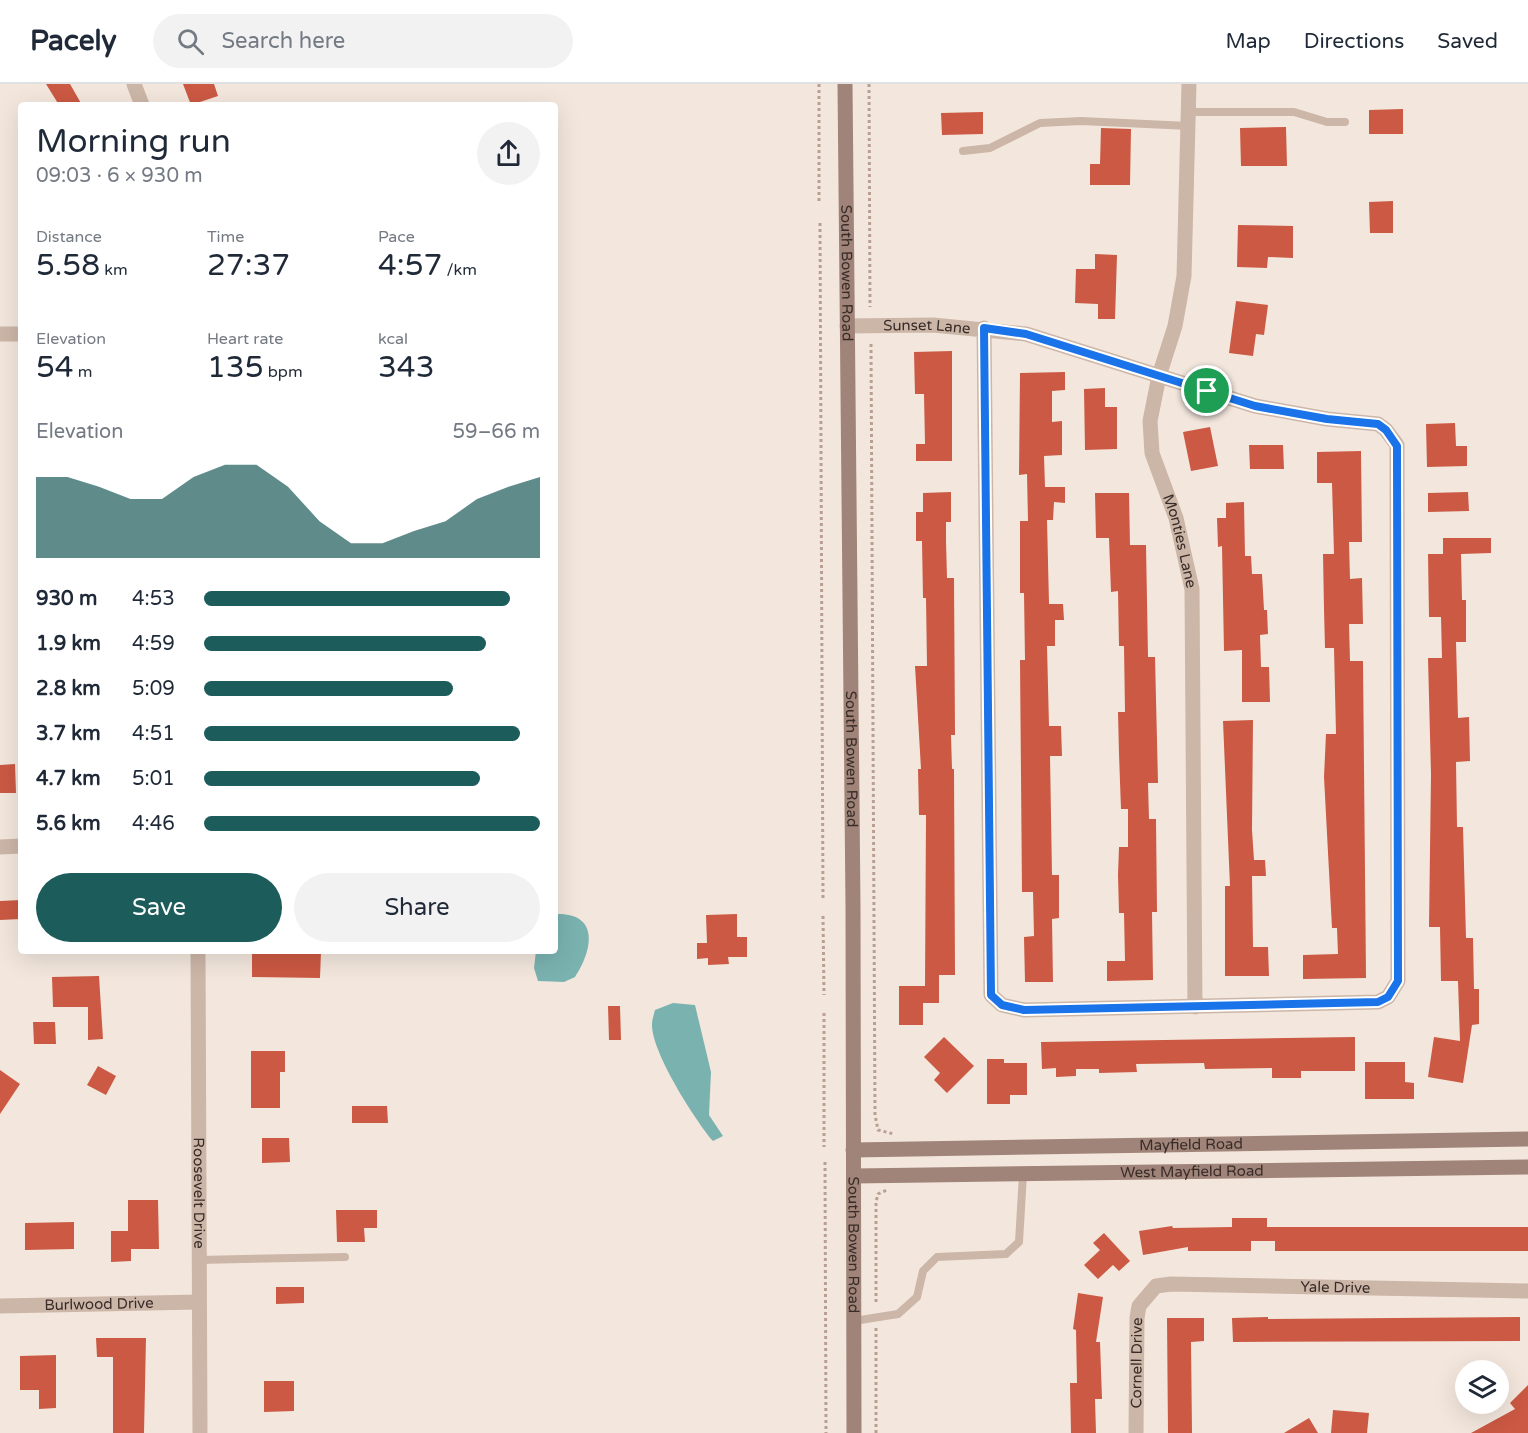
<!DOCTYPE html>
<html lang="en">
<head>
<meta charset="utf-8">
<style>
	body { margin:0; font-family:"Varela Round",sans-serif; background:#f2f2f3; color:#1f2937; height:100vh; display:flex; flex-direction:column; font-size:22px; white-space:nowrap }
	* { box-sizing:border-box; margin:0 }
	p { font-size:20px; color:#747a83 }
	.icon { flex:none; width:33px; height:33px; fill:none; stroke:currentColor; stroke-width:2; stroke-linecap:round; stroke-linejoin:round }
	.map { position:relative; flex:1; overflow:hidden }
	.details { position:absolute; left:18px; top:18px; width:540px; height:852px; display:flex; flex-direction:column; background:#fff; border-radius:6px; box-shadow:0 6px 24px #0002 }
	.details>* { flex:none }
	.controls { position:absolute; left:1455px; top:1276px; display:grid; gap:12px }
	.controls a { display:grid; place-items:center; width:54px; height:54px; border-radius:50%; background:#fff; box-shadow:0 6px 24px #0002; font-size:30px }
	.pin { position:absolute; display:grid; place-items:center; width:51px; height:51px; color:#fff; margin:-26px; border:3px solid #fff; border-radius:50%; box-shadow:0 2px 6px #0007 }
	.round { display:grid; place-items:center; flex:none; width:63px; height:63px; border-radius:32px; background:#f2f2f3 }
	.summary { display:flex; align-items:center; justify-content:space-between; height:102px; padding:0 18px }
	h1 { font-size:33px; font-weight:600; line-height:45px }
	.figures { display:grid; grid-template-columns:repeat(3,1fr); gap:9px; height:102px; padding:6px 18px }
	.figures div { display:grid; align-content:center }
	.figures b { font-size:30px; font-weight:600 }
	.figures small { font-size:16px; font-weight:400 }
	.figures p { font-size:16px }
	.chart { height:168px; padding:12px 18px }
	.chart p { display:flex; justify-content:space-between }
	.chart svg { width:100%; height:108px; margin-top:6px; fill:#1c5c5b; opacity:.7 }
	.cta { display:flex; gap:12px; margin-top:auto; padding:12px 18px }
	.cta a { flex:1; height:69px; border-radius:36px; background:#1c5c5b; color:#fff; font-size:24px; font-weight:600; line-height:69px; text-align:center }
	.cta a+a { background:#f2f2f3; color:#1f2937 }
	ul { padding:0 18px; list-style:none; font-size:20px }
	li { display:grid; grid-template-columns:96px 72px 1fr; align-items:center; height:45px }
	li i { height:15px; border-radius:8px; background:#1c5c5b }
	header { display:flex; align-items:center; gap:36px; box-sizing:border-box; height:84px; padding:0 30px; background:#fff; border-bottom:2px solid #e0e1e3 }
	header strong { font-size:28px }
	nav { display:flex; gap:33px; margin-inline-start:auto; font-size:21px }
	.search { width:420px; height:54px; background:#f2f2f3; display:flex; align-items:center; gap:15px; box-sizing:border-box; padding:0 21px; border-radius:33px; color:#747a83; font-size:22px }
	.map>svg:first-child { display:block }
</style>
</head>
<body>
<header>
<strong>Pacely</strong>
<div class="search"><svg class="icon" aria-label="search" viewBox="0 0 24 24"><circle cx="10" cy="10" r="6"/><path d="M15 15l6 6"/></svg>Search here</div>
<nav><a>Map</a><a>Directions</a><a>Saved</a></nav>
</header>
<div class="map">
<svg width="1528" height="1349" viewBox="0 0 1528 1349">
	<rect width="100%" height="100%" fill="#f3e7dd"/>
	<g fill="#7ab2b0">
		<path d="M555 830C600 828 593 866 575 893L564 898 538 897 534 884 536 867H555Z"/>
		<path d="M673 919 695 921 711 988 709 1031 723 1052 713 1057C695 1036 651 967 652 940 652 936 654 930 655 926Z"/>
	</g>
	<g fill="#cb5943">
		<polygon points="46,0 70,0 82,21 59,21"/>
		<polygon points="183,0 214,0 218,12 191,21"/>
		<polygon points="1403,25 1403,50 1369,50 1369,26"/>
		<polygon points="983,28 983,50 942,51 941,29"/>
		<polygon points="1286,43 1287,82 1241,82 1240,44"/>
		<polygon points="1101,44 1131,45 1130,101 1090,101 1090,80 1100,80"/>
		<polygon points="1393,117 1393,149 1370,149 1369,118"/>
		<polygon points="1238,141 1293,142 1293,174 1268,173 1267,184 1237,183"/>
		<polygon points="1095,170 1117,171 1115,235 1098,235 1098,220 1075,219 1076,185 1095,185"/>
		<polygon points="1236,217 1268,221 1264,251 1256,250 1253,272 1229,269"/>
		<polygon points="952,267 952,377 916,377 916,360 925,360 924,310 915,310 914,268"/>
		<polygon points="1065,288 1065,306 1052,307 1052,338 1062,337 1062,371 1044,372 1045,403 1065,403 1065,419 1054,418 1053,436 1047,436 1049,520 1063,520 1064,536 1055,536 1055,562 1047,562 1049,642 1061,642 1062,672 1050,672 1052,791 1059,791 1059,834 1052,835 1053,898 1025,898 1024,853 1034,852 1033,808 1022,808 1020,576 1025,576 1024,509 1020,509 1020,437 1028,437 1027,390 1019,391 1020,289"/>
		<polygon points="1105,304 1105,323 1117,323 1117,365 1085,366 1084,305"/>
		<polygon points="1455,339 1456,362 1467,362 1467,382 1427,383 1426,340"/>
		<polygon points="1210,343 1218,382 1191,387 1183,348"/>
		<polygon points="1249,361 1283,361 1284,385 1250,385"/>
		<polygon points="1361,367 1362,458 1349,458 1350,495 1362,494 1363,540 1349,540 1350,577 1363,577 1366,894 1303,895 1303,871 1338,870 1337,844 1332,844 1324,693 1326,650 1336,650 1334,564 1325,564 1324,525 1323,470 1334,470 1332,399 1317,399 1317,368"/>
		<polygon points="951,408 951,438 946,438 946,457 947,494 954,494 955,651 951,651 952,685 954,685 955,891 939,891 939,919 923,919 923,941 899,941 899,902 925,902 926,731 919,731 918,685 921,685 915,582 927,582 926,514 923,514 922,457 916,457 916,428 923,428 923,409"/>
		<polygon points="1468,408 1469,427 1428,428 1428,409"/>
		<polygon points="1095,409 1129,409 1130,461 1146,461 1148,573 1155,573 1158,699 1148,699 1149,735 1156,735 1157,828 1152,828 1153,896 1107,897 1107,877 1125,877 1124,829 1119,829 1118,791 1119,763 1128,763 1128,725 1121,725 1119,670 1118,628 1125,628 1124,562 1119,562 1118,507 1111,508 1109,454 1096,454"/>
		<polygon points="1244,418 1245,472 1251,472 1252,490 1262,490 1264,526 1267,526 1268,550 1260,551 1261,583 1269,583 1270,618 1242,618 1242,566 1224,567 1222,462 1218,463 1217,434 1226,434 1226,419"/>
		<polygon points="1443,454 1491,454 1491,469 1461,470 1462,516 1466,516 1466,558 1456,558 1458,634 1469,633 1470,677 1456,678 1457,743 1463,743 1466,854 1473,854 1474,905 1479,905 1479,940 1472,941 1463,999 1428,993 1434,953 1460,957 1458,897 1441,897 1440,843 1429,843 1431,690 1428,574 1442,574 1441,533 1429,533 1428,470 1443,470"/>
		<polygon points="1253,636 1252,746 1254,776 1265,776 1266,792 1252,792 1253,863 1268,863 1269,892 1225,892 1225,802 1230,802 1223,637"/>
		<polygon points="15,680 16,709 0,709 0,681"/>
		<polygon points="21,816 21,835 0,836 0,817"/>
		<polygon points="737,830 737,853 747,853 747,873 728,873 729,880 708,881 708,874 697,875 697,859 707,859 706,831"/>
		<polygon points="252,867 321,868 320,894 252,893"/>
		<polygon points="99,892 103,955 88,956 88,923 53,923 52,893"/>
		<polygon points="608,922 620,922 621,956 609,956"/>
		<polygon points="33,938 55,938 56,960 34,960"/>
		<polygon points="944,953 974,982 947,1009 934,996 940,989 924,973"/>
		<polygon points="1355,953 1355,987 1301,987 1301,994 1272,994 1272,984 1205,985 1204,979 1136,980 1137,988 1099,989 1099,985 1076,985 1076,992 1056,993 1056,984 1042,985 1041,958"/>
		<polygon points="251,967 285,967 285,988 280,988 280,1024 251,1024"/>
		<polygon points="987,975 1004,975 1004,979 1027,979 1027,1011 1010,1011 1010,1020 987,1020"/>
		<polygon points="1365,978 1405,978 1405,998 1414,999 1414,1015 1365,1015"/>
		<polygon points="98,982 116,992 106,1011 87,1001"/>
		<polygon points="0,986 20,1000 0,1030"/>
		<polygon points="352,1022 387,1022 388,1039 352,1039"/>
		<polygon points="262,1054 289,1054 290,1078 262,1079"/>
		<polygon points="128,1116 158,1116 159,1165 131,1165 131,1177 111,1178 111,1147 128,1147"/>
		<polygon points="336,1126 377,1126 377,1144 364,1144 365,1158 337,1158"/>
		<polygon points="1232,1134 1267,1134 1267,1143 1528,1143 1528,1167 1275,1167 1275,1157 1251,1157 1251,1167 1188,1167 1188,1163 1143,1171 1139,1147 1172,1142 1173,1144 1232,1143"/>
		<polygon points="74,1138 74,1165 25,1166 25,1139"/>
		<polygon points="1104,1149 1130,1177 1119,1187 1113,1181 1098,1195 1084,1181 1100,1166 1093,1159"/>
		<polygon points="276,1203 304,1203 304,1219 276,1220"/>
		<polygon points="1078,1209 1103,1213 1096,1258 1100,1258 1102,1315 1095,1315 1096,1349 1071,1349 1070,1299 1077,1299 1076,1246 1073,1245"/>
		<polygon points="1268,1233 1268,1235 1520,1233 1520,1257 1233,1258 1232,1234"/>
		<polygon points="1167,1234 1204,1234 1204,1257 1191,1258 1192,1349 1168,1349"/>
		<polygon points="96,1254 146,1254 144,1349 113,1349 113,1273 97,1273"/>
		<polygon points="56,1271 56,1324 39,1325 39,1306 20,1306 20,1272"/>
		<polygon points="264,1297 294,1297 294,1327 264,1328"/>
		<polygon points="1528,1301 1528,1349 1471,1349 1515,1325 1510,1319"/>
		<polygon points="1333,1326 1369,1329 1367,1349 1331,1349"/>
		<polygon points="1309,1334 1318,1349 1284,1349"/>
	</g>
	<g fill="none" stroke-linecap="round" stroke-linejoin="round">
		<g stroke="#b89f92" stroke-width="3" stroke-dasharray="3 3" stroke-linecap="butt">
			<polyline points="819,0 819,118"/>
			<polyline points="869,0 870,223"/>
			<polyline points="820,139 823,816"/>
			<polyline points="871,260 875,1031 878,1046 894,1050"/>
			<polyline points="823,832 824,911"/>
			<polyline points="824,929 824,1063"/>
			<polyline points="825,1078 826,1349"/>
			<polyline points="876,1218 876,1118 878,1110 887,1106"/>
			<polyline points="876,1244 876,1349"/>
		</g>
		<g stroke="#ccb6a8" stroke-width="8">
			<polyline points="1189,28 1294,28 1327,38 1345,38"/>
			<polyline points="963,67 990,64 1040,39 1081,37 1189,42"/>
			<polyline points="198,1176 345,1173"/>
			<polyline points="854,1237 898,1230 917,1213 923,1187 937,1173 1006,1170 1019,1158 1023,1090"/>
		</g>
		<g stroke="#ccb6a8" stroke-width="15">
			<path id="s1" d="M1189 0 1184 192 1175 242 1159 292 1150 337 1152 369 1176 434 1192 505 1195 923"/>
			<path id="s2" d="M847 242 933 241 1026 250 1255 322 1327 335 1378 340 1386 346 1397 361 1398 897 1388 913 1378 918 1024 926 1002 921 991 911 984 244"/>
			<polyline points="0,250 21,250"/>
			<polyline points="0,763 21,762"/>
			<path id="s3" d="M0 1222 199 1218"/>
			<path id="s4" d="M1136 1349 1137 1234 1139 1222 1156 1202 1171 1200 1528 1207"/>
		</g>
		<g stroke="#ccb6a8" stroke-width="15">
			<polyline points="134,0 142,21"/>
			<path id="s5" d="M198 867 200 1349"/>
		</g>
		<g stroke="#a08479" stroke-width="15">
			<path id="s6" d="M845 0 853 822 854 1349"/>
			<path id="s7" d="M853 1066 1528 1055"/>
			<path id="s8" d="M854 1092 1528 1083"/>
		</g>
	</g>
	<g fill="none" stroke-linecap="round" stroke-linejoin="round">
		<defs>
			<polygon id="route" points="984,244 1026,250 1255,322 1327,335 1378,340 1386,346 1397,362 1398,897 1388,913 1378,918 1024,926 1002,921 991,911"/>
		</defs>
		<use href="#route" stroke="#fff" stroke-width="12"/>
		<use href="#route" stroke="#1a73e8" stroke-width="8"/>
	</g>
	<g text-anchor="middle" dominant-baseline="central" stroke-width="4.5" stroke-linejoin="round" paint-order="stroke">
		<g font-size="15" fill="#392c28" stroke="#fbf1e9">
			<text stroke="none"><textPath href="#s6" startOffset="189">South Bowen Road</textPath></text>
			<text stroke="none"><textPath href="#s2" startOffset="80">Sunset Lane</textPath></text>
			<text stroke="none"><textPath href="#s1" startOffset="466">Monties Lane</textPath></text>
			<text stroke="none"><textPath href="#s6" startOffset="675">South Bowen Road</textPath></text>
			<text stroke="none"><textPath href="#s7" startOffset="338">Mayfield Road</textPath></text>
			<text stroke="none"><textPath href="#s8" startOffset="338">West Mayfield Road</textPath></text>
			<text stroke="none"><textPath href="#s5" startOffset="242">Roosevelt Drive</textPath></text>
			<text stroke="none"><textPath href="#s6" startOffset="1161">South Bowen Road</textPath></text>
			<text stroke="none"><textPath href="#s4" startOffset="333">Yale Drive</textPath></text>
			<text stroke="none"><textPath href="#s3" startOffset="99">Burlwood Drive</textPath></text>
			<text stroke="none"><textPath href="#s4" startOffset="70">Cornell Drive</textPath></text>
		</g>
	</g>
</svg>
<div class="controls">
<a><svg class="icon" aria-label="layers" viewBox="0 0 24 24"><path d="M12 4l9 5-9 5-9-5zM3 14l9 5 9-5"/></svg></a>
</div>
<div class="pin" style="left:1207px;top:307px;background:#1e9e55"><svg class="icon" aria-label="arrive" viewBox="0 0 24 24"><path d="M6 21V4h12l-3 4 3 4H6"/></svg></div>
<section class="details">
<div class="summary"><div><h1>Morning run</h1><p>09:03 · 6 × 930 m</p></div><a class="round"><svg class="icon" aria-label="share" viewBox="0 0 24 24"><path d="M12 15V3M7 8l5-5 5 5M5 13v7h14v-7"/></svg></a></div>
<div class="figures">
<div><p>Distance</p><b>5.58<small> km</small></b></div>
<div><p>Time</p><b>27:37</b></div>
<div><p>Pace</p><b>4:57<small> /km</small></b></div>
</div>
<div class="figures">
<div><p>Elevation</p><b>54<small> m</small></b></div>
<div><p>Heart rate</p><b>135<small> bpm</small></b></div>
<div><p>kcal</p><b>343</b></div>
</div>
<div class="chart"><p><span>Elevation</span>59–66 m</p>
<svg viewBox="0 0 160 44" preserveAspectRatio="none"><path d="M0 44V11L10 11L20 15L30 20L40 20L50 11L60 6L70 6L80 15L90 29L100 38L110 38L120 33L130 29L140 20L150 15L160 11V44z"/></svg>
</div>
<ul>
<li><b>930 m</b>4:53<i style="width:91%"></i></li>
<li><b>1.9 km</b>4:59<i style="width:84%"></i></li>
<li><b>2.8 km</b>5:09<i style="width:74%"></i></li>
<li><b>3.7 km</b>4:51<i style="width:94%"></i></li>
<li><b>4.7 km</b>5:01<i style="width:82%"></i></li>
<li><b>5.6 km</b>4:46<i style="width:100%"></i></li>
</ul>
<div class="cta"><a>Save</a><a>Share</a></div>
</section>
</div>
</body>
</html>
